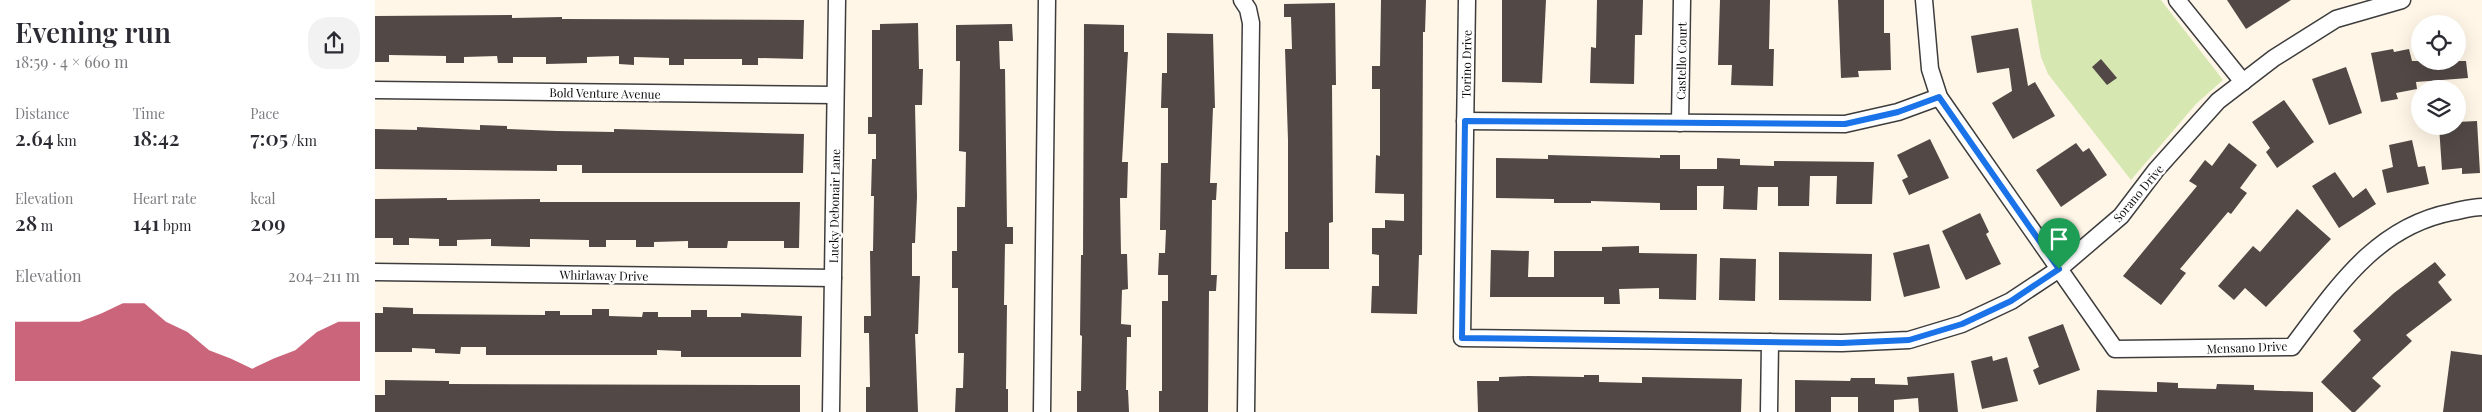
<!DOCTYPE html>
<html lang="en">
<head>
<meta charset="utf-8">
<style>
	body { margin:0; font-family:"Playfair Display",serif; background:#f2f2f3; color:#2b2b33; height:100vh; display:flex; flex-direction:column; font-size:19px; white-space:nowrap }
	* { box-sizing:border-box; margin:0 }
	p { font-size:16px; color:#7c7c81 }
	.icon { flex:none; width:28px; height:28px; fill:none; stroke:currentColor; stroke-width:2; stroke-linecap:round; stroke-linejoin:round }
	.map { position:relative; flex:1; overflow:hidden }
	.panel { display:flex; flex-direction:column; background:#fff; width:375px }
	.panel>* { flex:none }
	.tools { position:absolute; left:2036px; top:15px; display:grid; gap:10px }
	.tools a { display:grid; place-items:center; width:55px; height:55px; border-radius:50%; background:#fff; box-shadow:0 5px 20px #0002; font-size:25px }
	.pin { position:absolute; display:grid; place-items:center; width:42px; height:42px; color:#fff; margin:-51px -21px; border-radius:50% 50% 50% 0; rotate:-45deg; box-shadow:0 0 5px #0007 }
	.pin .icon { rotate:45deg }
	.round { display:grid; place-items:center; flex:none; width:52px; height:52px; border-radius:20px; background:#f2f2f3 }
	.headline { display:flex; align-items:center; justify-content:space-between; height:85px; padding:0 15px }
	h1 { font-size:28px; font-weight:600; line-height:38px }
	.stats { display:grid; grid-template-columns:repeat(3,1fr); gap:8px; height:85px; padding:5px 15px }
	.stats div { display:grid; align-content:center }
	.stats b { font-size:21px; font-weight:600 }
	.stats small { font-size:14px; font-weight:400 }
	.stats p { font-size:14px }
	.chart { height:140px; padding:10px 15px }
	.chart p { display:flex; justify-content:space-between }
	.chart svg { width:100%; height:90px; margin-top:5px; fill:#b62545; opacity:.7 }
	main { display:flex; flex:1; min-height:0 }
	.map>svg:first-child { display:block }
</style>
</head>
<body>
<main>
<section class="panel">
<div class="headline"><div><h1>Evening run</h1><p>18:59 · 4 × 660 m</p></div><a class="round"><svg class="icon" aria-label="share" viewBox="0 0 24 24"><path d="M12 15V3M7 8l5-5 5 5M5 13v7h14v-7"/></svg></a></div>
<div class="stats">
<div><p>Distance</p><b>2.64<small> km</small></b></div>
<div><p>Time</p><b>18:42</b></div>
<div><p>Pace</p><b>7:05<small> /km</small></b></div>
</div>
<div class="stats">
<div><p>Elevation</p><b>28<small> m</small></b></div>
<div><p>Heart rate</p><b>141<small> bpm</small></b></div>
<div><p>kcal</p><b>209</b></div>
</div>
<div class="chart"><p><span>Elevation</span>204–211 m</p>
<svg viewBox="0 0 160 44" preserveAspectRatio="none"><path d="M0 44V15L10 15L20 15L30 15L40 11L50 6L60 6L70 15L80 20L90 29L100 33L110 38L120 33L130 29L140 20L150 15L160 15V44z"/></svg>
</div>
</section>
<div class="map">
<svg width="2107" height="412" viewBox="0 0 2107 412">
	<rect width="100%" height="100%" fill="#fff6e7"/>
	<polygon fill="#d7e7b2" points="1656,0 1786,0 1848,80 1821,104 1756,180 1673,74 1666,57"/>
	<g fill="#524946">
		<polygon points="1006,0 1051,0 1050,32 1048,32 1047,255 1044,255 1042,314 996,313 997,286 1004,286 1004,255 997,254 997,228 1010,228 1010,220 1029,221 1029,194 1000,193 1001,155 1005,156 1005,89 997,89 997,66 1005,66"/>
		<polygon points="1127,0 1171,0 1167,83 1127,82"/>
		<polygon points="1222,0 1268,0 1267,35 1260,35 1259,84 1215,83 1216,47 1221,48"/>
		<polygon points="1345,0 1395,0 1394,49 1399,49 1398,86 1356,85 1357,65 1343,65"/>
		<polygon points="1463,0 1509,0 1509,33 1515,33 1516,70 1483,71 1484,77 1466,78"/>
		<polygon points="1852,0 1916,0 1871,29"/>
		<polygon points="960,3 961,85 957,85 958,222 954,223 954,269 910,269 910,232 913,232 913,140 910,49 917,49 916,17 909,17 909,4"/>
		<polygon points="137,15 137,18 187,17 187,19 429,20 428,59 383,58 383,65 367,65 367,59 309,59 309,65 294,65 294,58 259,57 259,65 244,64 244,56 212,57 212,63 171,64 171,57 138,57 138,63 123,63 122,56 89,57 89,63 71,63 71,56 14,55 14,62 0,62 0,16"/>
		<polygon points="543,23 544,69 548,69 547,105 540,105 542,197 540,243 537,243 537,276 545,276 543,334 540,334 543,412 491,412 491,387 495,387 494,333 489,333 489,316 496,316 495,251 498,251 499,196 496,196 497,159 501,159 501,134 493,134 493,117 497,117 497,30 505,30 505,24"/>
		<polygon points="637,24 638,41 624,41 625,69 630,69 632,227 638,227 638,244 630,244 629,305 632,305 631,389 633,389 633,412 580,412 581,388 588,388 589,353 583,353 583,288 577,288 577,251 582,251 582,207 590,207 591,152 584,151 585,61 581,61 581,25"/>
		<polygon points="709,24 749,25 749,52 753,52 747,162 753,162 752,198 745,198 746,254 752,254 753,289 747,290 746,324 756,325 756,337 752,337 751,390 753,390 754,412 702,412 702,391 706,391 707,336 705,335 706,255 708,255"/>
		<polygon points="1643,28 1653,86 1660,82 1680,116 1638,139 1617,103 1637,91 1634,68 1602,73 1596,36"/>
		<polygon points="792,33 838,34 840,108 838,108 835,183 842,183 841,200 837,200 836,275 842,275 841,291 834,291 833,412 784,412 784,391 787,391 787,301 793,301 793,275 783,275 784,253 790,253 791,230 785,230 786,163 793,163 793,108 786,108 787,73 792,73"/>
		<polygon points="2018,49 2019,52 2034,49 2037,61 2091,61 2093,78 2041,82 2042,89 2021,93 2023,99 2006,102 1996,53"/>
		<polygon points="1726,59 1742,78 1732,85 1717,67"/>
		<polygon points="1971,67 1987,113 1954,125 1937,79"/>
		<polygon points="1909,100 1939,142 1902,168 1891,152 1895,148 1877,122"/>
		<polygon points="2102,121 2105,173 2087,174 2087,168 2067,170 2064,126 2082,126 2082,122"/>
		<polygon points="105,125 132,126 132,129 182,131 239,132 239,129 429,134 428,173 207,173 207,165 182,165 182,171 0,169 0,129 42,130 42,127 105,130"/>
		<polygon points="1555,139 1574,178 1534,195 1527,180 1533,177 1522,155"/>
		<polygon points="2037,140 2043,167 2050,166 2054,184 2012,193 2007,170 2018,167 2014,145"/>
		<polygon points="1701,143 1708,152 1714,148 1732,175 1686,207 1661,170"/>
		<polygon points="1854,143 1882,165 1865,188 1872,193 1856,214 1853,212 1805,269 1811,273 1786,305 1748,276 1822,186 1814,181 1830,160 1837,166"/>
		<polygon points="1173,155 1285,158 1285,155 1305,155 1305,169 1342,169 1342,158 1365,159 1365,165 1399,166 1399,161 1499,162 1497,204 1461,204 1462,176 1435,176 1434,206 1403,206 1403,187 1383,187 1382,210 1348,209 1349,186 1322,186 1322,210 1285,210 1285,203 1216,201 1216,203 1179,203 1179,199 1121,198 1121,158 1173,159"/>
		<polygon points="1960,172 1978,198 1991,188 2001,204 1964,228 1937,186"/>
		<polygon points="72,198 72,200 165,199 165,202 425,202 424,248 409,248 409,241 353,241 352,248 313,248 313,241 279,242 279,247 261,247 261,240 231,240 231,247 214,247 214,240 155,239 155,247 116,246 116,239 82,240 82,246 64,246 64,239 34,238 34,245 18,245 18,238 0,238 0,199"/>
		<polygon points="1922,209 1956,239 1891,307 1870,288 1859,300 1843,286 1878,246 1885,252"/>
		<polygon points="1605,213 1614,232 1611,234 1626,264 1591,280 1567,231"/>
		<polygon points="1554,244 1565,288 1529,297 1518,253"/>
		<polygon points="1264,246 1264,253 1322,254 1321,300 1284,299 1284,288 1244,289 1245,304 1229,304 1229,297 1115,297 1116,250 1154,251 1153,277 1179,277 1179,251 1227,251 1227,247"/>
		<polygon points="1404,252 1497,254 1496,301 1404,300"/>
		<polygon points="1345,258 1381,259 1380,301 1344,300"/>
		<polygon points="2060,262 2071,275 2063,282 2077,300 2031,335 2037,341 1997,378 2006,386 1980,412 1977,412 1946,382 1986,340 1978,331 2019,293"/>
		<polygon points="8,307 38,308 38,314 170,315 170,311 185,311 185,315 217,315 217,309 234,309 234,316 267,317 268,312 283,312 283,317 316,317 316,310 332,310 332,317 366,317 366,313 427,316 426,357 306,357 306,351 282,350 282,355 111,355 111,347 86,347 85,354 60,353 60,349 37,348 37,352 0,352 0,313 8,313"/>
		<polygon points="1688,324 1705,370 1664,385 1658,370 1664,367 1653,337"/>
		<polygon points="2076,351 2107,355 2107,412 2068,412"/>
		<polygon points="1617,356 1618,361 1632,357 1643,401 1607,409 1596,361"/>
		<polygon points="1579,373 1583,412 1544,412 1543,398 1519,400 1519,412 1483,412 1483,397 1456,397 1456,412 1420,412 1420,380 1475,381 1476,378 1500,378 1500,384 1533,385 1532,377"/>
		<polygon points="1209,375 1224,375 1224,382 1267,383 1267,377 1367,379 1366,412 1103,412 1102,381 1124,381 1124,377 1153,376 1209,377"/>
		<polygon points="10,380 74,381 74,384 425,385 425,412 0,412 0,395 10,395"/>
		<polygon points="1782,382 1803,383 1803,388 1841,389 1842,384 1879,385 1879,390 1938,392 1938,412 1721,412 1722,390 1782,392"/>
	</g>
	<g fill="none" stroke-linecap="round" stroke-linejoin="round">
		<defs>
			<g id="minor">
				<polyline points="867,0 873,9 876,23 871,412"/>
				<polyline points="1092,0 1087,338 1467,343 1534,340 1587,324 1636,301 1684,269 1746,216 1781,170 1843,101 1899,58 1961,19 2027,0"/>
				<path d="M1549 0 1555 69 1564 97 1740 349 1917 347C1961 289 2000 227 2077 212 2087 210 2097 207 2107 207"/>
				<polyline points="1802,0 1868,82"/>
				<polyline points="0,90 460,95"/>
				<polyline points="1090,121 1470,124 1523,112 1564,97"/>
				<polyline points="1305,123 1307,0"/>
				<polyline points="0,272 458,278"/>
				<polyline points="456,412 462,0"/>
				<polyline points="667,412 672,0"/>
				<polyline points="1394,412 1395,342"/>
			</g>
		</defs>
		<use href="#minor" stroke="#3d3d3d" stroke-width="19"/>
		<use href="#minor" stroke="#fff" stroke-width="16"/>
	</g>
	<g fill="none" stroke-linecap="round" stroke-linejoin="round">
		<defs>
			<polygon id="route" points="1564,97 1684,269 1636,301 1587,324 1534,340 1467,343 1087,338 1090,121 1470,124 1523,112"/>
		</defs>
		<use href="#route" stroke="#fff" stroke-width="10"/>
		<use href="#route" stroke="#1a73e8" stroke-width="6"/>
	</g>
	<g text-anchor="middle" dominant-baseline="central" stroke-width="5" stroke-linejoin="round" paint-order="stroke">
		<g font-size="12" fill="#0a0a0a" stroke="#fff">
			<text transform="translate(1306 61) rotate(-89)">Castello Court</text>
			<text transform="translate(1091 64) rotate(-89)">Torino Drive</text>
			<text transform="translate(230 93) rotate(1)">Bold Venture Avenue</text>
			<text transform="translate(1763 193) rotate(-50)">Sorano Drive</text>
			<text transform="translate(459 206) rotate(-89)">Lucky Debonair Lane</text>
			<text transform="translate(229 275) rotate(1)">Whirlaway Drive</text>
			<text transform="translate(1872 347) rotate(-2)">Mensano Drive</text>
		</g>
	</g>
</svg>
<div class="tools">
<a><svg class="icon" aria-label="locate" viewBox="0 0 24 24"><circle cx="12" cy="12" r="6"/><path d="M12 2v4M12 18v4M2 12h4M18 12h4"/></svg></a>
<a><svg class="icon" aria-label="layers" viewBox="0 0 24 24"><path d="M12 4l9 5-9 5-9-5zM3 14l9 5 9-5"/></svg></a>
</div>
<div class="pin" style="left:1684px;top:269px;background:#1e9e55"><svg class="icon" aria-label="arrive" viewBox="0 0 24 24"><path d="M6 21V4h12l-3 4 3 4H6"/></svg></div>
</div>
</main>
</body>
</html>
